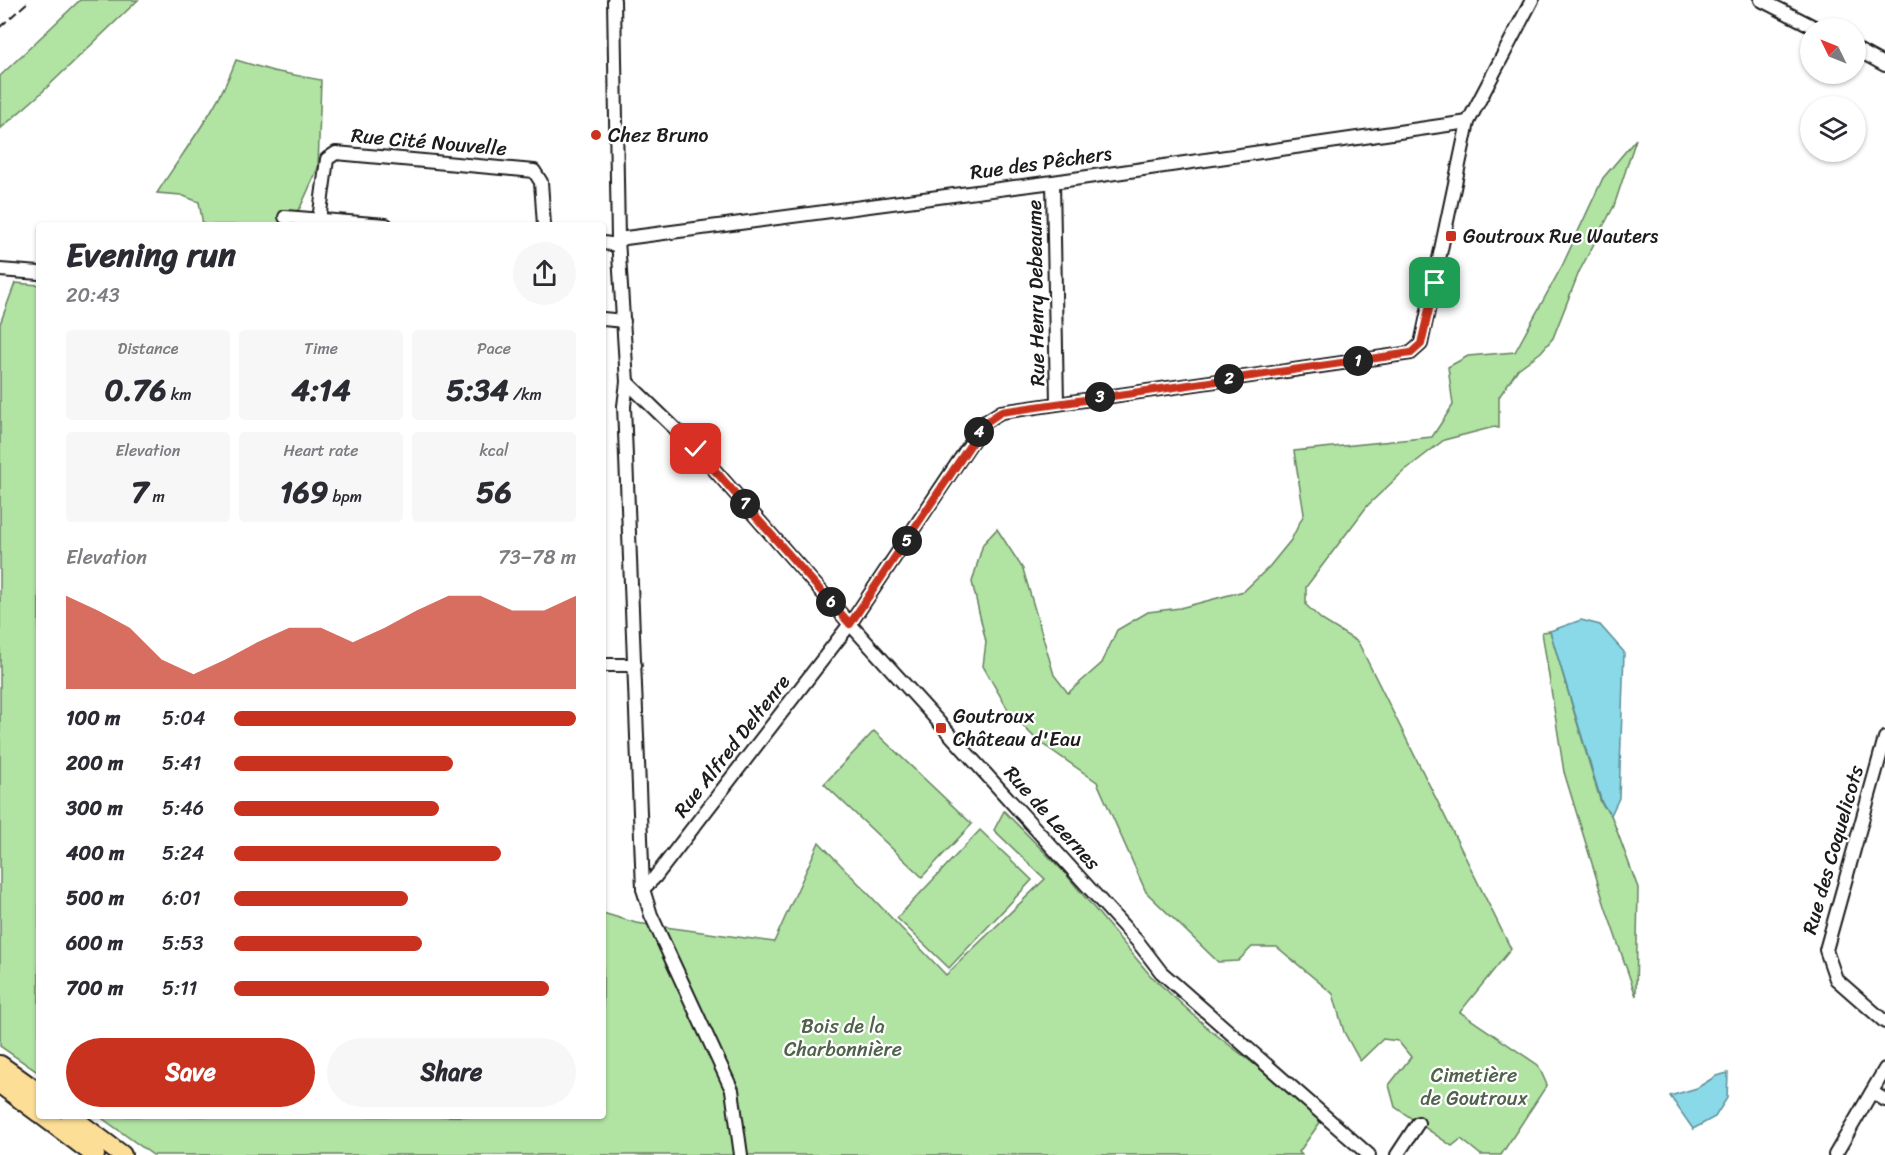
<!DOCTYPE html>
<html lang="en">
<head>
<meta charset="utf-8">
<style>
	body { margin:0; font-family:Sriracha,sans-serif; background:#f7f7f7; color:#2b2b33; height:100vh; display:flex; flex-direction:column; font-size:22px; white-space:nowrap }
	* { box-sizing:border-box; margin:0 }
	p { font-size:20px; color:#7c7c81 }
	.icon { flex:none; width:33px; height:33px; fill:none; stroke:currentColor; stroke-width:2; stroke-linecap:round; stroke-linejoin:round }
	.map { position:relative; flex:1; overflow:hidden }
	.sheet { position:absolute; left:36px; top:222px; width:570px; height:897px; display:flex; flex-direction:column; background:#fff; border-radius:6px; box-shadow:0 2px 4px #0004 }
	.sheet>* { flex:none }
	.needle { width:39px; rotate:313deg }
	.controls { position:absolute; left:1800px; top:18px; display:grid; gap:12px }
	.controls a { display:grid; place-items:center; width:66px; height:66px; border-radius:50%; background:#fff; box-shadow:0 2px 4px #0004; font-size:30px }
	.pin { position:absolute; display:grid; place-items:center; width:51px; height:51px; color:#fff; margin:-26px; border-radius:12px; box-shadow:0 3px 9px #0006 }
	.km { position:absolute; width:30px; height:30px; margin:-15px; border-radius:50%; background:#222; color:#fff; font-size:16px; line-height:30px; text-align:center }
	.round { display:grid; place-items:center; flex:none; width:63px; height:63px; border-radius:32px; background:#f7f7f7 }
	.headline { display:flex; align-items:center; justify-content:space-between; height:102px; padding:0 30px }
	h1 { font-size:33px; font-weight:700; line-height:45px }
	.metrics { display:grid; grid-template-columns:repeat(3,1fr); gap:9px; height:102px; padding:6px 30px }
	.metrics div { display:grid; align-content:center; border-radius:6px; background:#f7f7f7; text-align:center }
	.metrics b { font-size:30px; font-weight:700 }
	.metrics small { font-size:16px; font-weight:400 }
	.metrics p { font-size:16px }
	.chart { height:168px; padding:12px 30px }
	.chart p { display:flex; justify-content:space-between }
	.chart svg { width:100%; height:108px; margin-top:6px; fill:#c8321e; opacity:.7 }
	.action { display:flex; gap:12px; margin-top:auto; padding:12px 30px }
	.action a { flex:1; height:69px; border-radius:36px; background:#c8321e; color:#fff; font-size:24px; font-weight:700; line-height:69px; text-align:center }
	.action a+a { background:#f7f7f7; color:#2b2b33 }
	ul { padding:0 30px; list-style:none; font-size:20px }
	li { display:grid; grid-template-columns:96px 72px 1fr; align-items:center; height:45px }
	li i { height:15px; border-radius:8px; background:#c8321e }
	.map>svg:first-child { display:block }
</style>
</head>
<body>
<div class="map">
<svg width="1885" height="1155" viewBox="0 0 1885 1155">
	<rect width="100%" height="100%" fill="#fff"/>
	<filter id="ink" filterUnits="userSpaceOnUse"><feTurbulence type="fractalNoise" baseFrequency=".0167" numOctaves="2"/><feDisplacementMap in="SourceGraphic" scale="12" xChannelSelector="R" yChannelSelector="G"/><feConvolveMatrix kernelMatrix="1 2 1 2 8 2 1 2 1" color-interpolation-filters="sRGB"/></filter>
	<g filter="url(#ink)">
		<g fill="#b1e3a3" stroke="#668060" stroke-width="1.5">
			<polygon points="80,0 138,0 38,96 0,129 0,76"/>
			<path d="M236 60 273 71 321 80 318 168 300 208 281 225H203L199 202 181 195 157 193C184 150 218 109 236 60Z"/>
			<polygon points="1636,139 1614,206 1579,272 1553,338 1541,352 1518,369 1499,397 1499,428 1494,427 1444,440 1404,471 1368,505 1306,587 1306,605 1322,620 1358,642 1511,949 1460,1012 1538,1065 1547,1085 1501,1155 1481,1155 1461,1139 1452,1146 1395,1107 1389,1085 1411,1057 1398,1041 1383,1039 1360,1061 1344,1032 1333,994 1277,947 1252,947 1238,961 1218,962 1146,892 1097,782 1037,740 1010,713 983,666 986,642 972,582 983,544 997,529 1023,569 1054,675 1068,693 1102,663 1117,630 1148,612 1180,608 1244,591 1269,567 1291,540 1304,514 1294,451 1432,437 1453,405 1448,367 1468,356 1515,352 1563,264 1603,178"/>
			<polygon points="15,283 39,285 39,1073 0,1046 0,324"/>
			<polygon points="1550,631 1601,803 1611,815 1638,888 1636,996 1605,906 1564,772 1542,632"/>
			<polygon points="874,731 972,824 922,877 824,784"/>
			<polygon points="1004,811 1064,872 1150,975 1210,1030 1259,1068 1321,1121 1299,1152 1302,1155 153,1155 99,1116 603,1116 603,913 636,923 774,942 819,842 946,975 1045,879 994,830"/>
			<polygon points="980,830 1032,880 949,968 897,918"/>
		</g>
		<g fill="#8ad9e8" stroke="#5e8d96" stroke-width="1.5">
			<polygon points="1581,620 1600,625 1624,652 1619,798 1611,815 1602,803 1550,631"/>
			<polygon points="1728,1073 1727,1098 1715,1117 1693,1129 1670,1096 1697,1088 1716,1076"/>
		</g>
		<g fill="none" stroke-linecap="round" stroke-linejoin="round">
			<defs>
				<g id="minor">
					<polyline points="614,0 618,239 627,382 624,406 643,889 651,915 732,1090 741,1155"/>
					<polyline points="1761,0 1816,28"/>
					<polyline points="1856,49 1885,65"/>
					<polyline points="1053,182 1057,403"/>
					<polyline points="285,217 386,225"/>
					<polyline points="319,220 327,159 336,153 534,171 541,182 544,225"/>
					<polyline points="618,239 1053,182 1468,122"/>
					<polyline points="603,243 618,245"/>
					<polyline points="0,270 39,273"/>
					<polyline points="603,319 624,321"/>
					<polyline points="627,382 696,449 850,624 1138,942 1161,972 1369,1155"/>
					<polyline points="603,665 635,665"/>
					<polyline points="1885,738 1826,950 1836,979 1885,1022"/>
					<polyline points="643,889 655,877 850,624 985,422 1001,412 1411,353 1421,344 1468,122 1532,0"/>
					<polyline points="1872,1092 1885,1100"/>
					<polyline points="1397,1155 1418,1123"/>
					<polyline points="1835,1155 1885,1069"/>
				</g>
				<g id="highway">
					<polyline points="0,1065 39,1093"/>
					<polyline points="0,1084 39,1113"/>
					<polyline points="43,1116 95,1155"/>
					<polyline points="70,1116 122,1155"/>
				</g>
			</defs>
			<use href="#minor" stroke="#1c1c1c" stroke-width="16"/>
			<use href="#highway" stroke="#1c1c1c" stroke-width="22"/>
			<use href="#minor" stroke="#fff" stroke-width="12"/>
			<use href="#highway" stroke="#fdde96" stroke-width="18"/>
			<polyline stroke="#1c1c1c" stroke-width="2" stroke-dasharray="9 4.5" stroke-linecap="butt" points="0,27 30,0"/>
		</g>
	</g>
	<g fill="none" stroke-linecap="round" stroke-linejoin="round" filter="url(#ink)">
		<defs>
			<polyline id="route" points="696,449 850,624 985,423 1001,412 1411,353 1421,344 1435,283"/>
		</defs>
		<use href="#route" stroke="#fff" stroke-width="12"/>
		<use href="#route" stroke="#c8321e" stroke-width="8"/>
	</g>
	<g fill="#c8321e" stroke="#fff" stroke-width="2">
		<circle cx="596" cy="135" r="6"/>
		<rect x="1445" y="230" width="12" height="12" rx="3"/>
		<rect x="935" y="722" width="12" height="12" rx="3"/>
	</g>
	<g text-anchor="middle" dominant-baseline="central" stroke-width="4.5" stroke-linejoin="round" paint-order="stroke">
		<g font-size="20" fill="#1c1c1c" stroke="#fff" text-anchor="start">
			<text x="608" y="135">Chez Bruno</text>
			<text x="1463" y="236">Goutroux Rue Wauters</text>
			<text x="953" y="716">Goutroux<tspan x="953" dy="23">Château d'Eau</tspan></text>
		</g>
		<g font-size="20" fill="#1c1c1c" stroke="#fff">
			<text transform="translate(429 142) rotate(5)">Rue Cité Nouvelle</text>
			<text transform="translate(1041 163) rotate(-8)">Rue des Pêchers</text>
			<text transform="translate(1036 293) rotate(-91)">Rue Henry Debeaume</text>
			<text transform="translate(732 746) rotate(-52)">Rue Alfred Deltenre</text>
			<text transform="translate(1052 818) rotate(48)">Rue de Leernes</text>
			<text transform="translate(1833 850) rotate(-74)">Rue des Coquelicots</text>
		</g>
		<g font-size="20" fill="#50624b" stroke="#fff">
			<text x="843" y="1026">Bois de la<tspan x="843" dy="23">Charbonnière</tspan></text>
			<text x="1474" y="1075">Cimetière<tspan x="1474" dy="23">de Goutroux</tspan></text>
		</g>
	</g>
</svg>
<div class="controls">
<a><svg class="needle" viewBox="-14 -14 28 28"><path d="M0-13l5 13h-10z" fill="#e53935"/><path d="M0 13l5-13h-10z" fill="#7c7c81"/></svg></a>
<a><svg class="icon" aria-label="layers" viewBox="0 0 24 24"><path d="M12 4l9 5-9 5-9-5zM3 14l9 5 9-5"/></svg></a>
</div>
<div class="pin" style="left:1435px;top:283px;background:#1e9e55"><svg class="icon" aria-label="arrive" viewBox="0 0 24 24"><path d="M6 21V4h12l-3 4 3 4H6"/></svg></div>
<div class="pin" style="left:696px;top:449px;background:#d93025"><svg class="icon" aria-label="check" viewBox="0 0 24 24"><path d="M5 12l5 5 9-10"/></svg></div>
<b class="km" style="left:1358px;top:361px">1</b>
<b class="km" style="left:1229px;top:379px">2</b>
<b class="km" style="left:1100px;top:397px">3</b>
<b class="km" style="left:979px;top:432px">4</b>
<b class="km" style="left:907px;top:541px">5</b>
<b class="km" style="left:831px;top:602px">6</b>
<b class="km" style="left:745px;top:504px">7</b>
<section class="sheet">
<div class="headline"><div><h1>Evening run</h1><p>20:43</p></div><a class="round"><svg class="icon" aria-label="share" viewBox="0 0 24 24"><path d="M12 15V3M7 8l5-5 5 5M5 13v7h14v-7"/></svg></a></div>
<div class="metrics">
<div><p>Distance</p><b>0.76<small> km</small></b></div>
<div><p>Time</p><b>4:14</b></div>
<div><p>Pace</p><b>5:34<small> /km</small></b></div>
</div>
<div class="metrics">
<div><p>Elevation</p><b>7<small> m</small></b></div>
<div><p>Heart rate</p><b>169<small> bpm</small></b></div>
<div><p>kcal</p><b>56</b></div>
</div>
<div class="chart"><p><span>Elevation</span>73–78 m</p>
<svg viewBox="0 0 160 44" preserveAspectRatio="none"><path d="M0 44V6L10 12L20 19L30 32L40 38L50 32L60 25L70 19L80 19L90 25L100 19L110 12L120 6L130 6L140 12L150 12L160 6V44z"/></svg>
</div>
<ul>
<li><b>100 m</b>5:04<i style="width:100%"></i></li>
<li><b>200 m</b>5:41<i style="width:64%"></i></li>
<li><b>300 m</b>5:46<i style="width:60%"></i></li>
<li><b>400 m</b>5:24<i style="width:78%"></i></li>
<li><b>500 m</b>6:01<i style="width:51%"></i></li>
<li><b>600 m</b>5:53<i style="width:55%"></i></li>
<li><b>700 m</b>5:11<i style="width:92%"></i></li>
</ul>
<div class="action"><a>Save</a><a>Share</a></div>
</section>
</div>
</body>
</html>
